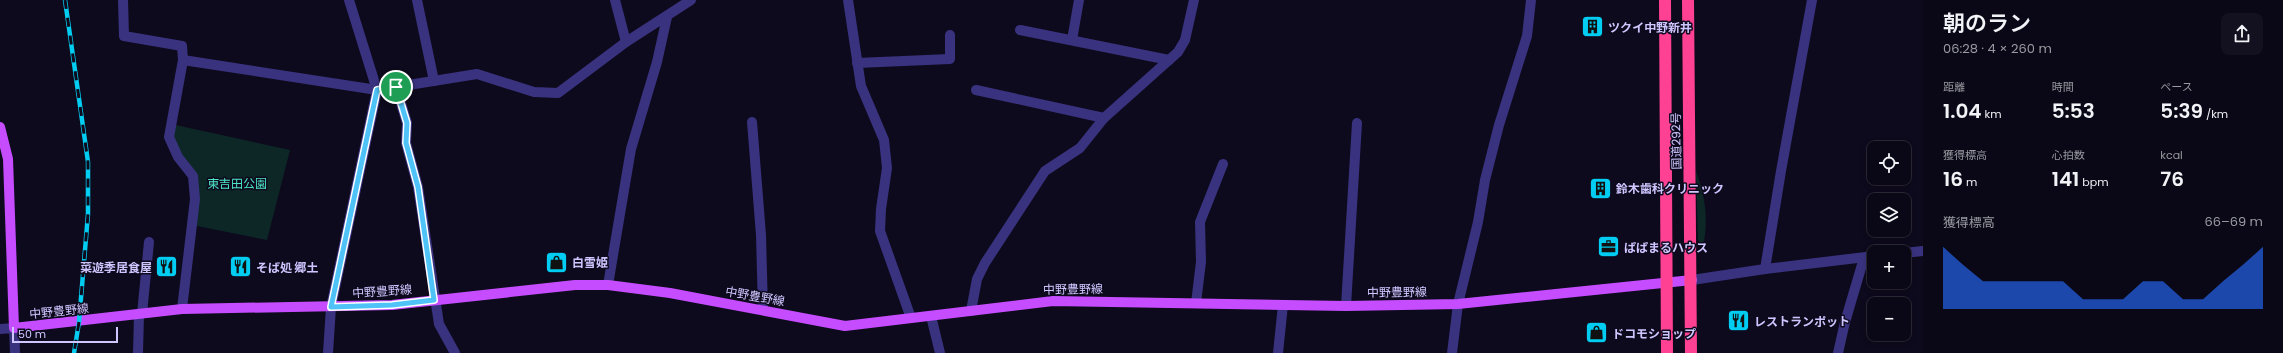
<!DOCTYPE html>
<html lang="ja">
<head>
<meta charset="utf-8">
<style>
	body { margin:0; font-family:Poppins,"Noto Sans JP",sans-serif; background:#13111f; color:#f1f3f6; height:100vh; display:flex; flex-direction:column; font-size:15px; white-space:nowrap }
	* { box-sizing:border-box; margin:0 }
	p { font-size:13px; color:#999aa1 }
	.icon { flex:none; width:22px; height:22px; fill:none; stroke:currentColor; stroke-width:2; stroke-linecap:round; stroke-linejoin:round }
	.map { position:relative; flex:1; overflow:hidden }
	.sheet { display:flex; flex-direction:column; background:#0a0816; width:360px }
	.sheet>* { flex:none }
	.buttons { position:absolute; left:1867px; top:141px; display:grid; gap:8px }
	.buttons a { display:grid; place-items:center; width:44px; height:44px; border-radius:8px; background:#0a0816; box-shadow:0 2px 6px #0003,0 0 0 1px #2a2935; font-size:20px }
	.scale { position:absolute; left:12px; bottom:10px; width:106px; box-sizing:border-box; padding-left:4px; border:2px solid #cfc6ff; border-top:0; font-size:11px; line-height:14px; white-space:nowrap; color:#cfc6ff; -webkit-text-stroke:3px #0e0a1d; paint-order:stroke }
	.pin { position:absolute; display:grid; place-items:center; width:34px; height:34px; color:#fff; margin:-17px; border:2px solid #fff; border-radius:50%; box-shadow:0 1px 4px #0007 }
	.round { display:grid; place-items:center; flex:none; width:42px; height:42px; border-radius:8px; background:#13111f }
	.headline { display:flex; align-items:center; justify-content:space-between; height:68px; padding:0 20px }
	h1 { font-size:22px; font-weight:600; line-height:30px }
	.metrics { display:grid; grid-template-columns:repeat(3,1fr); gap:6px; height:68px; padding:4px 20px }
	.metrics div { display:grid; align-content:center }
	.metrics b { font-size:20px; font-weight:600 }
	.metrics small { font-size:11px; font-weight:400 }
	.metrics p { font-size:11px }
	.chart { height:112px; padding:8px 20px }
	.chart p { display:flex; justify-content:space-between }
	.chart svg { width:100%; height:72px; margin-top:4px; fill:#2563eb; opacity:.7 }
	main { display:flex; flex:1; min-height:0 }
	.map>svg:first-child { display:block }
</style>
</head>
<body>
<main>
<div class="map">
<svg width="1923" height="353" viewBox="0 0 1923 353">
	<rect width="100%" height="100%" fill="#0e0a1d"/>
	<g fill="#0d2727">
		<polygon points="171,124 290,150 267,240 192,225 193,176 178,157"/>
		<path d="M1696 171C1705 196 1709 220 1703 246L1698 240Z"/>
	</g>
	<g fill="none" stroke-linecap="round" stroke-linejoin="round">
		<g stroke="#39327f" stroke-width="10">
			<polyline points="123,0 124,36 182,46 183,60 377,90 331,307 328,353"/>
			<polyline points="349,0 377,90 396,87 407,123 406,143 418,187 439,324 455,353"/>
			<polyline points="417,0 434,81"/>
			<polyline points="615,0 626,42"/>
			<polyline points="848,0 861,86 884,140 887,168 881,209 880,231 911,318"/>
			<polyline points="1020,30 1169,60"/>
			<polyline points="1072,40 1079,0"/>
			<polyline points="857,63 950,59 950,35"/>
			<polyline points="396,87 477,74 534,92 558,93 626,42 691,0"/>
			<polyline points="976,90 1104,118"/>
			<polyline points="752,122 761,235 763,310"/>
			<polyline points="1904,253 1923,251"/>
			<polyline points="1765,269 1781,171 1812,0"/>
			<polyline points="1692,280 1765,269 1874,256"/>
			<polyline points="608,285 631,149 657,62 667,17"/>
			<polyline points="1196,303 1201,262 1200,222 1223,164"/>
			<polyline points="1346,306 1357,123"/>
			<polyline points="182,309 195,199 193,176 178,157 169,137 183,60"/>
			<polyline points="971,311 977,279 985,263 1045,171 1080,148 1104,118 1178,52 1185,40 1194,0"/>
			<polyline points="142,314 149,242"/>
			<polyline points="931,316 940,353"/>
			<polyline points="0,329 14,328 15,353"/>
			<polyline points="138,353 139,315"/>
			<polyline points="1278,353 1283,305"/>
			<polyline points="1452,353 1458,304 1478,222 1485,180 1499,125 1527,36 1531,0"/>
			<polyline points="1838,353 1845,322 1864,258"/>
		</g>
		<polyline stroke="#c54dff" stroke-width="10" points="0,127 8,159 14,328 182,309 392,305 575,285 608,285 670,293 845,326 1053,301 1346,306 1458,304 1692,280"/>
		<g stroke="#ff4193" stroke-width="12">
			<polyline points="1665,0 1667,353"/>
			<polyline points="1688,0 1691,353"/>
		</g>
		<defs>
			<polyline id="rail" points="65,0 88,162 88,214 79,322 74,353"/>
		</defs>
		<use href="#rail" stroke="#00cdf1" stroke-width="4.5"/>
		<use href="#rail" stroke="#0e0a1d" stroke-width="3" stroke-dasharray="9" stroke-linecap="butt"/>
	</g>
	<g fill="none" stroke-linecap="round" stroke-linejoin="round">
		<defs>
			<polygon id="route" points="396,87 407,123 406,143 418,187 434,300 392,305 331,307 377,90"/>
		</defs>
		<use href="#route" stroke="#fff" stroke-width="8"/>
		<use href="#route" stroke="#4fc3f7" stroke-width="5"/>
	</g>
	<defs>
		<symbol id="building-square" viewBox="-11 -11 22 22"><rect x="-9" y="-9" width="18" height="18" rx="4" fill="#00cdf1" stroke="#0e0a1d"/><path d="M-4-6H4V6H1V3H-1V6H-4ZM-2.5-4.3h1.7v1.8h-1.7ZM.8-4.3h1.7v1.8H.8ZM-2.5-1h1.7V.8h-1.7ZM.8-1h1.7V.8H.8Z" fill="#111"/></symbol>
		<symbol id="office-square" viewBox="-11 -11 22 22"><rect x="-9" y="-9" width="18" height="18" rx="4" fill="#00cdf1" stroke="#0e0a1d"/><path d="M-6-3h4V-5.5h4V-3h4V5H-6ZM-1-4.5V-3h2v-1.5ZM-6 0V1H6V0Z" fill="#111"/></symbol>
		<symbol id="shop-square" viewBox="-11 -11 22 22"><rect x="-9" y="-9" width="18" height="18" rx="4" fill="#00cdf1" stroke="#0e0a1d"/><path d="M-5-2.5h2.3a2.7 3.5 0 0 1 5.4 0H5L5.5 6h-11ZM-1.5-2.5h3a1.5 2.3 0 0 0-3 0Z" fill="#111"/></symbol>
		<symbol id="restaurant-square" viewBox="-11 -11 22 22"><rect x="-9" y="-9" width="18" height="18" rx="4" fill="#00cdf1" stroke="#0e0a1d"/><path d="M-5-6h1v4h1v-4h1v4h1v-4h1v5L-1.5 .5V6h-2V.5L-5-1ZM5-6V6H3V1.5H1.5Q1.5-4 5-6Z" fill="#111"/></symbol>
	</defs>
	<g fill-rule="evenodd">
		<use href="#building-square" x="1580" y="14" width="25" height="25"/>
		<use href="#building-square" x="1588" y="176" width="25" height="25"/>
		<use href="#office-square" x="1596" y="234" width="25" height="25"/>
		<use href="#shop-square" x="544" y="250" width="25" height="25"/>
		<use href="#restaurant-square" x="154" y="254" width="25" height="25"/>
		<use href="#restaurant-square" x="228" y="254" width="25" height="25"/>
		<use href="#restaurant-square" x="1726" y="308" width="25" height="25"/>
		<use href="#shop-square" x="1584" y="320" width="25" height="25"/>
	</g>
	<g text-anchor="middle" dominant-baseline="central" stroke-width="3" stroke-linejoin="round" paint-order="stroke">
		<g font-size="12" font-weight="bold" fill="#cfc6ff" stroke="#0e0a1d" text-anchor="start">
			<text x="1608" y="27">ツクイ中野新井</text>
			<text x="1616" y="188">鈴木歯科クリニック</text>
			<text x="1624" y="247">ぱぱまるハウス</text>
			<text x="572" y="262">白雪姫</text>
			<text x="152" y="267" text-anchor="end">菜遊季居食屋</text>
			<text x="256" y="267">そば処 郷土</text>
			<text x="1754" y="321">レストランポット</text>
			<text x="1612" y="333">ドコモショップ</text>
		</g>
		<g font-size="12" fill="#cfc6ff" stroke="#0e0a1d">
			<text transform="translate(1676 141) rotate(-91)">国道292号</text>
			<text transform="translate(1073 289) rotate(-1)">中野豊野線</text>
			<text transform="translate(382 291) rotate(-4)">中野豊野線</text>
			<text transform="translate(1397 292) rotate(-1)">中野豊野線</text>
			<text transform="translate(755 296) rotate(10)">中野豊野線</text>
			<text transform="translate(59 311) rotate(-6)">中野豊野線</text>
		</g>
		<g font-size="12" fill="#4ce5c6" stroke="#0e0a1d">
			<text x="237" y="183">東吉田公園</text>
		</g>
	</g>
</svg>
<div class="buttons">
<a><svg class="icon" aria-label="locate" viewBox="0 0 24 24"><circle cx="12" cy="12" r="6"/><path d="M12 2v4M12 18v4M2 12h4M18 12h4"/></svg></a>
<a><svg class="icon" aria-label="layers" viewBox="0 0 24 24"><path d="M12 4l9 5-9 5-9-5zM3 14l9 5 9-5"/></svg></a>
<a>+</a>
<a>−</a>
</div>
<div class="scale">50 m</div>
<div class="pin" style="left:396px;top:87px;background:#1e9e55"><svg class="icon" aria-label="arrive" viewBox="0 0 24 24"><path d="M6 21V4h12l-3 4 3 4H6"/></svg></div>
</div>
<section class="sheet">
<div class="headline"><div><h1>朝のラン</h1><p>06:28 · 4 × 260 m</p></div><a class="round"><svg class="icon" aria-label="share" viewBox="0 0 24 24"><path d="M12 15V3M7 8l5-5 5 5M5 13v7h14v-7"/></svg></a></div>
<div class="metrics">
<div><p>距離</p><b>1.04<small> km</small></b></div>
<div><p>時間</p><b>5:53</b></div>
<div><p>ペース</p><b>5:39<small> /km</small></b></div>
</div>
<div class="metrics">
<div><p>獲得標高</p><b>16<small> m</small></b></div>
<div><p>心拍数</p><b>141<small> bpm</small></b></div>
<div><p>kcal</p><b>76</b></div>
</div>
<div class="chart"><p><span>獲得標高</span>66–69 m</p>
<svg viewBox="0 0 160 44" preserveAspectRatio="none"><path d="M0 44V6L10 17L20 27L30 27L40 27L50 27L60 27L70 38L80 38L90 38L100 27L110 27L120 38L130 38L140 27L150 17L160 6V44z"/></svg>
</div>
</section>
</main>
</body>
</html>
